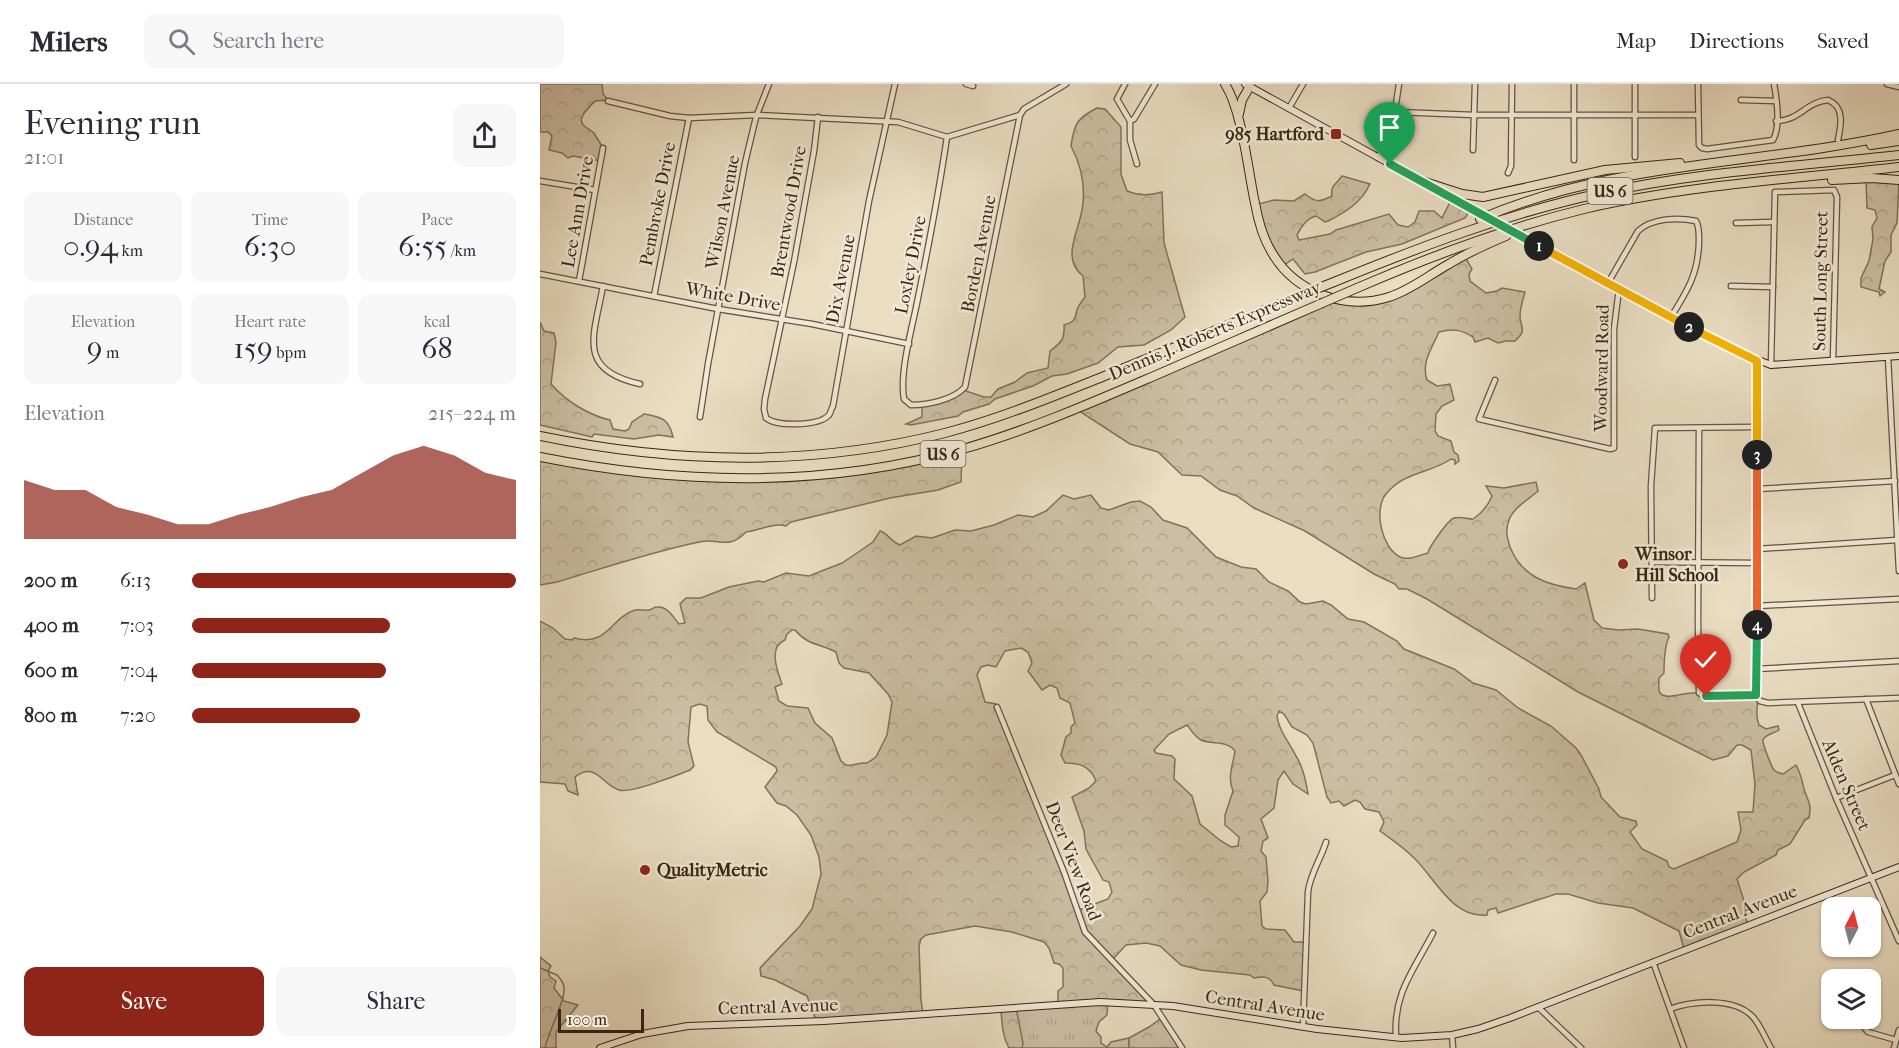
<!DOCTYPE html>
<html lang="en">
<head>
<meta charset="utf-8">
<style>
	body { margin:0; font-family:"IM FELL French Canon",serif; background:#f7f7f7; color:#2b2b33; height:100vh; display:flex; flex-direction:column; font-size:22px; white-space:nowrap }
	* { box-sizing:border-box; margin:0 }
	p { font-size:20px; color:#7c7c81 }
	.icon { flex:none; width:33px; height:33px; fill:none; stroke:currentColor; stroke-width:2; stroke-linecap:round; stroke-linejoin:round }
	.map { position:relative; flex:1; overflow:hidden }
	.side { display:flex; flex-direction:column; background:#fff; width:540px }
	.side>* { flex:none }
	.needle { width:39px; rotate:7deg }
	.buttons { position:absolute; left:1281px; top:813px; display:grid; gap:12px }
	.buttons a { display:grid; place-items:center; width:60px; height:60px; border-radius:12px; background:#fff; box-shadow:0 2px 4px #0004; font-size:30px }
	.scale { position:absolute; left:18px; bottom:15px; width:86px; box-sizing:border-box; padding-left:6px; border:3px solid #392614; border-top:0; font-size:16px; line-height:21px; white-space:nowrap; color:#392614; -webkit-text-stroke:4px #f1e9d7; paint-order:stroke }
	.pin { position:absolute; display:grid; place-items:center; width:51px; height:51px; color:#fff; margin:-62px -26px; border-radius:50% 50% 50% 0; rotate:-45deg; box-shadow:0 0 6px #0007 }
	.pin .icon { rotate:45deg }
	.km { position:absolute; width:30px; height:30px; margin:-15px; border-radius:50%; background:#222; color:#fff; font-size:16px; line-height:30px; text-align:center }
	.round { display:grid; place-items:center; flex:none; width:63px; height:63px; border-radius:12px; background:#f7f7f7 }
	.headline { display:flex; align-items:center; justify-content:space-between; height:102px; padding:0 24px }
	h1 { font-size:33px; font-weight:600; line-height:45px }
	.metrics { display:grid; grid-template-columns:repeat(3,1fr); gap:9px; height:102px; padding:6px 24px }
	.metrics div { display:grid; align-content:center; border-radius:12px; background:#f7f7f7; text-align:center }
	.metrics b { font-size:30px; font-weight:600 }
	.metrics small { font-size:16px; font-weight:400 }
	.metrics p { font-size:16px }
	.chart { height:168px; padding:12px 24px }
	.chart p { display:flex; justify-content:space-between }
	.chart svg { width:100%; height:108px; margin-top:6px; fill:#8f2418; opacity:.7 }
	.cta { display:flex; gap:12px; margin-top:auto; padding:12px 24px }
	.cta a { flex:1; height:69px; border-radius:12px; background:#8f2418; color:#fff; font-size:24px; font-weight:600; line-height:69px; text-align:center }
	.cta a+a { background:#f7f7f7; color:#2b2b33 }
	ul { padding:0 24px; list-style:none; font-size:20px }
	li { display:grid; grid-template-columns:96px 72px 1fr; align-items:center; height:45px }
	li i { height:15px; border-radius:8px; background:#8f2418 }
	header { display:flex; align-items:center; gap:36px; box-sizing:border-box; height:84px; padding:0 30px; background:#fff; border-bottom:2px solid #e1e1e2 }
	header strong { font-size:28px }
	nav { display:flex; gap:33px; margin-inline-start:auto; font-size:21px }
	.search { width:420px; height:54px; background:#f7f7f7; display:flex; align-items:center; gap:15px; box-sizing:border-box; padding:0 21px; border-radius:12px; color:#7c7c81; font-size:22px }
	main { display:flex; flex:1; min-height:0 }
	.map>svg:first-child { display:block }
</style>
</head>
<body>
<header>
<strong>Milers</strong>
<div class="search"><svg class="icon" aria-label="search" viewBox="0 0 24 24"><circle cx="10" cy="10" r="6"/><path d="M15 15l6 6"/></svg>Search here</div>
<nav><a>Map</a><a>Directions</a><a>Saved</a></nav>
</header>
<main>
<section class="side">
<div class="headline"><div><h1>Evening run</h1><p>21:01</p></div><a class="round"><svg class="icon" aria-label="share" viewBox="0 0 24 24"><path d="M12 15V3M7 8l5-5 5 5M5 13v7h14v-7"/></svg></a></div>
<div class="metrics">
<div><p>Distance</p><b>0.94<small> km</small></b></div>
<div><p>Time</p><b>6:30</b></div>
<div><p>Pace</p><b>6:55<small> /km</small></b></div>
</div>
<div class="metrics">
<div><p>Elevation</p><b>9<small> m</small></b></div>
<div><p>Heart rate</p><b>159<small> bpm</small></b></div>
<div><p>kcal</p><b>68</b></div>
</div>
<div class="chart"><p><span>Elevation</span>215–224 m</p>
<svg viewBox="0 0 160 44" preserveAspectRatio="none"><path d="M0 44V20L10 24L20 24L30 31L40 34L50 38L60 38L70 34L80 31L90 27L100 24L110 17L120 10L130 6L140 10L150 17L160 20V44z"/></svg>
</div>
<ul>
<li><b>200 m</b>6:13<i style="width:100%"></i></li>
<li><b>400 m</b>7:03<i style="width:61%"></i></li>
<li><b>600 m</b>7:04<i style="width:60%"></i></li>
<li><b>800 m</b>7:20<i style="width:52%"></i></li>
</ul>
<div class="cta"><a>Save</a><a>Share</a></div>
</section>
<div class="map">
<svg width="1359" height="964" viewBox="0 0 1359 964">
	<defs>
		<pattern id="grass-tufts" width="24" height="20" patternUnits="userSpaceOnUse" patternTransform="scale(1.5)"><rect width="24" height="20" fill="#ccbea4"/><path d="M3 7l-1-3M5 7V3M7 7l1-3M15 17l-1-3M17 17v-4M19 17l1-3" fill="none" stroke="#b0a38c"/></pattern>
		<pattern id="forest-crowns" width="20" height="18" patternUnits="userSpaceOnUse" patternTransform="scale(1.5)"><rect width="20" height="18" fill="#ccbea4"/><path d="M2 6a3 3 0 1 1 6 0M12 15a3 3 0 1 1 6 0" fill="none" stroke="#b0a38c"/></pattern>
	</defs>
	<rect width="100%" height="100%" fill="#eaddc2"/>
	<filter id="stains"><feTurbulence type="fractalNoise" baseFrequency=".00333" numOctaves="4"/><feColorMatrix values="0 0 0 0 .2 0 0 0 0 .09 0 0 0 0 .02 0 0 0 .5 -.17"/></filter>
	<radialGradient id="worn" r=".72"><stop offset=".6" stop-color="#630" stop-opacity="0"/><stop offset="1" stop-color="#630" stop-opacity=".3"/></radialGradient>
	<polygon fill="url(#grass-tufts)" stroke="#82725c" stroke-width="1.5" points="568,918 567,931 559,938 556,947 561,953 561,959 567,963 571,958 589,954 589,964 482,964 476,924"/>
	<g fill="url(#forest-crowns)" stroke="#82725c" stroke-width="1.5" fill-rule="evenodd">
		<polygon points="0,0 62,0 63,10 68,16 55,17 44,29 41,36 43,41 54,49 63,64 60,77 33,72 28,74 22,69 9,66 12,52 8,48 0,48"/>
		<path d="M557 24 565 25 581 43V90L587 107C599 112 609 112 622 108L624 159 645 233 631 246 604 261 578 263 558 279 527 290 512 292 493 302 455 315 449 320 423 328 418 332 371 341 366 340 382 333V320L406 314 423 306 444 313H451L458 305 475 298 487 289 508 284 510 267C521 259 525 255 524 241 534 238 535 236 537 226 538 222 542 217 545 213L543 192C521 175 538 149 542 126 546 104 541 81 531 62 534 40 537 34 557 24Z"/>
		<path d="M802 92 830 100C821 119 806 128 788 137L785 138 776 132C767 134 761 143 757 151L759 156 790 150 796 146 849 130 858 141 868 143 875 138 879 127H894L902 134 911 116 930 126 925 134 862 160 826 168 775 188 765 190 753 175 741 183 715 121 734 116 754 117 765 110C776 119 780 118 792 112 790 101 797 100 802 92Z"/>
		<polygon points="1326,96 1359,97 1357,139 1351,151 1351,168 1345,177 1339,205 1345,208 1340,212 1339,208 1321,203 1321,194 1329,177 1333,155 1332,143 1337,134 1335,126 1327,124"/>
		<path d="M925 173 932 185 929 190 930 197 946 209 957 207 962 204 985 208C983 215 980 225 980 231 980 245 988 245 975 257H966L958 259 948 254 935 258 933 253C922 246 913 244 899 248 892 264 881 278 887 296L897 302 910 300 914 316 902 322 896 330 895 347 898 352 911 357 914 368 918 371 919 377 915 380V376L911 375C889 390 865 387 846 410 833 426 842 464 860 473 868 477 880 471 888 469 889 463 908 436 914 434 920 432 927 435 933 435 942 429 948 422 952 412L946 402 964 404 996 398 998 407C989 415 973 424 969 436 965 447 967 453 970 463 982 493 1007 501 1036 505L1045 499 1054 536 1062 544 1078 546 1098 545 1128 550 1129 553C1125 561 1124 579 1124 589L1119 594C1119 598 1118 606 1120 609 1126 618 1151 604 1163 611L1216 610C1221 619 1213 627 1219 641L1226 645 1238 642 1239 646C1235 649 1225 650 1223 656 1222 659 1232 684 1234 686 1237 689 1239 689 1243 690L1256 681C1261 690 1262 696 1264 705 1268 718 1272 719 1269 734L1265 736 1250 760 1238 766 1236 771 1204 788 1197 795 1205 820 1203 828 1208 840 1144 865 1139 847 1093 824 1058 819 1028 810H1016L958 829 956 824 948 826 947 831C912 835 894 792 873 773 863 763 851 755 840 747L844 738 839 728 825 725 820 718 815 716 804 722 799 717 791 719 787 713 773 659 767 651 752 643 744 630 739 627 737 632C739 647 749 658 756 672 763 683 766 697 768 710L753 700 744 687 738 696 734 724 721 735 728 754 723 757 721 767 726 773 728 797 727 808 720 817 722 842 726 845 745 846 754 858H766L764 907 734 901C730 892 723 892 714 894L710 891 661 886 641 881 620 862 606 859 586 861 573 875 612 919 518 920V907L523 903V884L519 880 514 879 509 864 504 858 472 848 435 842 386 851 381 855 379 862 381 916 383 930 276 936 267 912 235 896 221 892 220 884 260 842 272 825 281 790 279 773 271 751 257 731 246 722 237 719 225 703 237 687 236 683 177 648 168 636 167 622 159 620 151 623 148 658 154 682 150 686C138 691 89 710 79 706 62 701 56 677 35 693L38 711 28 707 25 700 0 698V537L13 544 25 555 32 556 34 554C68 563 70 534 95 526 100 525 105 527 109 526 117 524 111 523 118 523 127 522 134 534 139 540L145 539 140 520 146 514H161L189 503 218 497 224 498 246 489 269 492 302 479 314 471 333 458 340 447C348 449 351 458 360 461L376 452 392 454 415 446 431 447 454 441 478 431 493 433 506 427 523 411 534 415 551 411 561 424 569 426 591 418 600 417 611 423 623 436 647 444 676 473 701 483 716 485 729 498 748 507 760 518 766 520 783 517 791 521 808 535 824 538 857 557 864 565 914 585 933 599 956 606 978 624 1011 642 1036 664 1041 671 1059 705 1061 713 1080 733 1096 737 1097 741 1090 748 1102 765 1127 777 1129 783 1134 785 1197 758 1201 746 1198 728H1213L1215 700 1211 666 1202 661H1197L1188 672 1173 676 1038 608 887 515 867 505H859L855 500 834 490 765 447 714 424 697 412 680 406 661 392 642 391 618 368 590 360 539 327 792 217 832 219ZM252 546H255C268 562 280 559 296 568L299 579 304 584 329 589 348 610 352 618 347 651 336 673 327 679C318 678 313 683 306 681L301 677 292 654 275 639 268 624 247 622 239 617 235 603 242 600C237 586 228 563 245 556L247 550ZM481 564 488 568 492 579 488 587 502 606 510 601 517 604 520 614 530 619 535 639 531 643V649L526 653 521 671 525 679C540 679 550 682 556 697L549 704 532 713 544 747 546 765 563 796 569 798 572 808 568 815 539 826 459 626 456 620 445 618 437 591 441 583 448 581 456 583 465 567ZM647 641C651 646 655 653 661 656 672 661 687 656 695 667 693 681 687 693 693 707L685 731V741L699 753 698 762 691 763 681 757 660 740 652 712 634 695 635 675 632 672 616 669 614 666 629 650Z"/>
		<path d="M0 238 4 247 14 249 16 258 11 300C26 317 48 331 70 336L73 345 85 347 89 345 92 338 104 330C122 333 129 335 133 353L119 351 94 355 54 350 52 353 0 341Z"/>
		<path d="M422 368 421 398 398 406 350 414 251 438 246 442C233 438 219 447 206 448 188 467 179 453 159 458 111 468 64 484 17 498L0 501V377L58 387 255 393Z"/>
		<polygon points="0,873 11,882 8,887 10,893 16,897 14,904 24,917 38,921 16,948 16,964 0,964"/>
		<path d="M476 924 483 959 482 964H469C462 952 462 938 461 925Z"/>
		<polygon points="623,933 642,964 589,964 589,954 609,943"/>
	</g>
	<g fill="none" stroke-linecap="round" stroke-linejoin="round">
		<path stroke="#7f6f59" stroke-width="1.5" d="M0 884 17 891C20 894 23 898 24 903 26 916 8 948 5 964"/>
		<defs>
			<g id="street">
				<polyline points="426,0 433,2"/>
				<polyline points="585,0 577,15 590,37 590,56 597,80"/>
				<polyline points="1095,0 1095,73"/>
				<path d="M1158 0 1159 61 1162 64 1167 65 1233 56C1241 42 1237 16 1234 0"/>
				<polyline points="1347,0 1359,3"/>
				<polyline points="1201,16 1236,17"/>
				<polyline points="68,17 130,32 149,34 217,31 358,38 407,53 480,31"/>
				<polyline points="749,24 763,0"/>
				<polyline points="856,28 934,31 1158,31"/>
				<path d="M278 33 274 67 254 178 225 315 224 325 226 334C237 343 279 342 289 331 291 328 291 325 293 322L329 117 355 0"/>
				<polyline points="590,37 594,35 615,0"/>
				<path d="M1236 37C1259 37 1266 18 1288 16 1305 23 1301 41 1298 56"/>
				<path d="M407 53C399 107 389 160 378 214 373 241 359 288 364 315L371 321C388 321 413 316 425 303L480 31 484 25 526 0"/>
				<polyline points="933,66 935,0"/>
				<polyline points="838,74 852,46 859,0"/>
				<polyline points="1034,76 1034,0"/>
				<polyline points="968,89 971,82 972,0"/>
				<polyline points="0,97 55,106"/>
				<polyline points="1196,139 1233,138"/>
				<polyline points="0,190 178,225 272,240 369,260"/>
				<polyline points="39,197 63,64"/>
				<path d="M1068 199 1098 147C1112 134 1138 133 1156 137 1159 142 1159 148 1159 155 1159 188 1148 206 1131 233"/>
				<path d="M63 202C54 252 36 286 100 300"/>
				<polyline points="1191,202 1233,203"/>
				<polyline points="114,212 149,34"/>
				<polyline points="1348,273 1359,487"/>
				<polyline points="1231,281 1235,108 1294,106 1297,113 1293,277"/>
				<polyline points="955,296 939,335 1070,365 1074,364 1074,245 1079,205"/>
				<polyline points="160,333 168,280 205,79 216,33 229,0"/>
				<polyline points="1159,344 1158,538 1159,609 1166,612 1216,611"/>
				<polyline points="1217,405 1355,397"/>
				<polyline points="1217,465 1357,456"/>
				<polyline points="1112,478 1217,479"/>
				<polyline points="1112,514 1111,402 1115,344 1216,343"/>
				<polyline points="1217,522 1359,515"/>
				<polyline points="1216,585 1359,577"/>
				<polyline points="1216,611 1217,277"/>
				<polyline points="1216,611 1220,617 1228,619 1359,614"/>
				<polyline points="1326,615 1359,700"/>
				<polyline points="1258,619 1296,714 1359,857"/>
				<polyline points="457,623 524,788 545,848 614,921 642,964"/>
				<polyline points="1296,714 1355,691"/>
				<polyline points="1113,878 1130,925"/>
				<polyline points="998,923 1041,964"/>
				<polyline points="1316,934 1328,948 1356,956"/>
				<path d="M763 943 768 808C770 790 781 775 786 758"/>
				<polyline points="912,951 913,964"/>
				<path d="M856 953C853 909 874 886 893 849"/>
				<path d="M1144 964 1130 925C1152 917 1193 913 1212 932 1220 940 1225 954 1231 964"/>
				<polyline points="1354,964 1359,946"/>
			</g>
			<g id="secondary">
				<polyline points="705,0 881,97"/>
				<polyline points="892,103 939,130"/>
				<polyline points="982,153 1195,267 1231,281 1359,272"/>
				<polyline points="60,964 102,950 148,942 284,937 560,918 633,922 777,945 862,954 912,951 938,945 970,934 1359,783"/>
			</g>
			<g id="highway">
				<path d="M685 0C702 26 708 87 715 119 718 136 722 152 731 167 754 208 804 227 849 213 871 206 889 191 909 180 927 169 947 160 966 152"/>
				<polyline points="699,30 702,16 710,2"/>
				<polyline points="1331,61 1359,57"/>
				<polyline points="879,96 922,110 943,113 1065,86 1140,79"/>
				<polyline points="1292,96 1332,94 1359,96"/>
				<path d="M940 135C1073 77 1220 81 1359 50"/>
				<path d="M794 198C880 163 966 130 1057 110 1156 88 1259 82 1359 71"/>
				<path d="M817 204C891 172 966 144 1044 125 1147 101 1254 95 1359 83"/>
				<path d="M0 352C135 380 271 383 405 349 462 334 517 311 572 289 635 263 698 237 761 211"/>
				<path d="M0 373C140 401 285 404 423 365 489 346 551 319 614 292 669 268 725 244 780 220"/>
			</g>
		</defs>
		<use href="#street" stroke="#655440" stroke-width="7"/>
		<use href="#secondary" stroke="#392614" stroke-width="8"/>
		<use href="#highway" stroke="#392614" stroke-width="10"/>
		<use href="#street" stroke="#f1e9d7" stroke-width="4.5"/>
		<use href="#secondary" stroke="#f1e9d7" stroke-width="6"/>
		<use href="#highway" stroke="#eaddc2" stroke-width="8"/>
		<defs>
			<polyline id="secondary-bridge" points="939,130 982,153"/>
			<g id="highway-bridge">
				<polyline points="761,211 794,198"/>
				<polyline points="780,220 817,204"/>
			</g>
		</defs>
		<use href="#secondary-bridge" stroke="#392614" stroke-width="8" stroke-linecap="butt"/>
		<use href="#highway-bridge" stroke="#392614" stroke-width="10" stroke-linecap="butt"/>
		<use href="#secondary-bridge" stroke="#f1e9d7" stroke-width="6"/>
		<use href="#highway-bridge" stroke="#eaddc2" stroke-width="8"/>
	</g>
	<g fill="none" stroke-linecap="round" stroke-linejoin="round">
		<defs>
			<polyline id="split-1" points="850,80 999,162"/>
			<polyline id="split-2" points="999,162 1149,243"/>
			<polyline id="split-3" points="1149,243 1217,277 1217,371"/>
			<polyline id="split-4" points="1217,371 1217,541"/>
			<polyline id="split-5" points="1166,612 1216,611 1217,541"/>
		</defs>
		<use href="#split-1" stroke="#fff" stroke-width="12"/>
		<use href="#split-2" stroke="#fff" stroke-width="12"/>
		<use href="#split-3" stroke="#fff" stroke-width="12"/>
		<use href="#split-4" stroke="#fff" stroke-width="12"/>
		<use href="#split-5" stroke="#fff" stroke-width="12"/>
		<use href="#split-1" stroke="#22a559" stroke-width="8"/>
		<use href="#split-2" stroke="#f5b400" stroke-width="8"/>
		<use href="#split-3" stroke="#f5b400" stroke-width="8"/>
		<use href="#split-4" stroke="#f0652b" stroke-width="8"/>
		<use href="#split-5" stroke="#22a559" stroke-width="8"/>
	</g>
	<g fill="#8f2418" stroke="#f1e9d7" stroke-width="2">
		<rect x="790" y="44" width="12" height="12" rx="3"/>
		<circle cx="1083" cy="480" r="6"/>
		<circle cx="105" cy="786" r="6"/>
	</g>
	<g text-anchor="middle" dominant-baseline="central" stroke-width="5" stroke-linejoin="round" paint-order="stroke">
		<g fill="#f1e9d7" stroke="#70604e" stroke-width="1.5">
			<rect x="1047.5" y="94" width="45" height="26" rx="4.5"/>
			<rect x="380.5" y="357" width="45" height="26" rx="4.5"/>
		</g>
		<g font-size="16" font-weight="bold" fill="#392614">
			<text x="1070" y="107">US 6</text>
			<text x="403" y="370">US 6</text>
		</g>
		<g font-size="18" font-weight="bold" fill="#392614" stroke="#f1e9d7" text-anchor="start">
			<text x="784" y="50" text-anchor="end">985 Hartford</text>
			<text x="1095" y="470">Winsor<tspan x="1095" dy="21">Hill School</tspan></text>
			<text x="117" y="786">QualityMetric</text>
		</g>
		<g font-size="18" fill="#392614" stroke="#f1e9d7">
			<text transform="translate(118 120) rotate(-79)">Pembroke Drive</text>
			<text transform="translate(38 128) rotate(-80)">Lee Ann Drive</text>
			<text transform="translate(183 128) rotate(-79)">Wilson Avenue</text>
			<text transform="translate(249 128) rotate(-80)">Brentwood Drive</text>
			<text transform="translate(439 170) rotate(-79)">Borden Avenue</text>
			<text transform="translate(371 181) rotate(-79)">Loxley Drive</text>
			<text transform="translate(301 195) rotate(-79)">Dix Avenue</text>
			<text transform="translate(1281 197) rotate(-89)">South Long Street</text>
			<text transform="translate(193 213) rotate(10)">White Drive</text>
			<text transform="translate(675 247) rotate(-23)">Dennis J. Roberts Expressway</text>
			<text transform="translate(1062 284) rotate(-89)">Woodward Road</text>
			<text transform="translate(1306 701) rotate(67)">Alden Street</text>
			<text transform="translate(533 777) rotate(69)">Deer View Road</text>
			<text transform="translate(1200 828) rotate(-21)">Central Avenue</text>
			<text transform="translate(725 922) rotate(9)">Central Avenue</text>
			<text transform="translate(238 923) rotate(-2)">Central Avenue</text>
		</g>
	</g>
	<rect width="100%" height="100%" filter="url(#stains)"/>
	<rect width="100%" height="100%" fill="url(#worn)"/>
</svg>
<div class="buttons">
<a><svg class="needle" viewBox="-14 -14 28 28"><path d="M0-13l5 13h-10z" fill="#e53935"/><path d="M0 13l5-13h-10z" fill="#7c7c81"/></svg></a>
<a><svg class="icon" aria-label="layers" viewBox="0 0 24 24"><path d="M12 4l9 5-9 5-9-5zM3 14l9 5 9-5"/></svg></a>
</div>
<div class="scale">100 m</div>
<div class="pin" style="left:850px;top:80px;background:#1e9e55"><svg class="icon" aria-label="arrive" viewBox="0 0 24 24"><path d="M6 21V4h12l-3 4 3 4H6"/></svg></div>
<div class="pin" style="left:1166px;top:612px;background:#d93025"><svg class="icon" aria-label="check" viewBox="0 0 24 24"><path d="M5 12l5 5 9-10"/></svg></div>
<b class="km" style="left:999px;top:162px">1</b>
<b class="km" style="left:1149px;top:243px">2</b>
<b class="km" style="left:1217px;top:371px">3</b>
<b class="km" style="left:1217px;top:541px">4</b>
</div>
</main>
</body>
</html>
